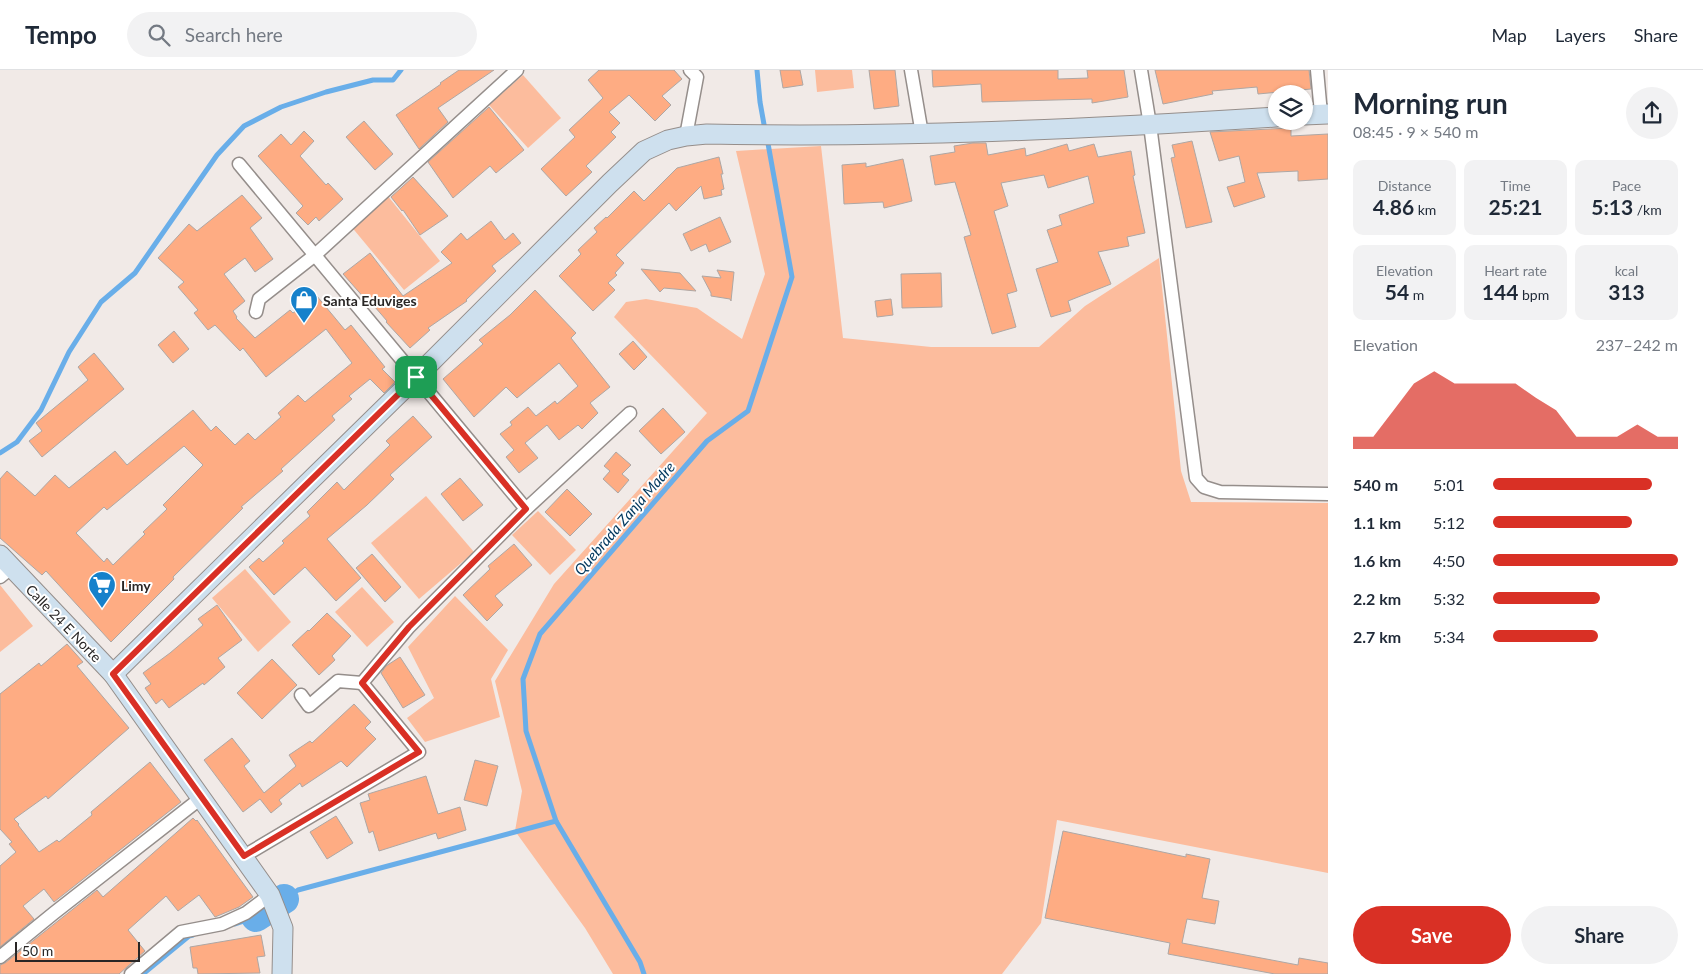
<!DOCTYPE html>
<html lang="en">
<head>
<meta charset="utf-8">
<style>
	body { margin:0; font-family:Lato,sans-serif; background:#f2f2f3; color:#1f2937; height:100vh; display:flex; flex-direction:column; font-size:19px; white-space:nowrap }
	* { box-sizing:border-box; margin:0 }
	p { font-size:16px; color:#747a83 }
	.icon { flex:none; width:28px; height:28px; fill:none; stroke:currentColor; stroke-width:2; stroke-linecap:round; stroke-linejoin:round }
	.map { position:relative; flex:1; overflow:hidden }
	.side { display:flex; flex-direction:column; background:#fff; width:375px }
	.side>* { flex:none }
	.buttons { position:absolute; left:1268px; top:15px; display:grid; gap:10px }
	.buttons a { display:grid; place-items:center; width:45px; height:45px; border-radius:50%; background:#fff; box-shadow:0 1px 4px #0004; font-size:25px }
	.scale { position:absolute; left:15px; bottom:12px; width:125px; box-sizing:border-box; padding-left:5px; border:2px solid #292625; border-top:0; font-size:14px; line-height:18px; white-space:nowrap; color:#292625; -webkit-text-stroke:4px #fff; paint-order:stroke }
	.pin { position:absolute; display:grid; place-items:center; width:42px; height:42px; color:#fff; margin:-21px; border-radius:10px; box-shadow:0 2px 8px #0006 }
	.round { display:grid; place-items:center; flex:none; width:52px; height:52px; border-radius:26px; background:#f2f2f3 }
	.headline { display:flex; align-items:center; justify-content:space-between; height:85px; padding:0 25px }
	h1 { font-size:28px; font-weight:700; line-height:38px }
	.stats { display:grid; grid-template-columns:repeat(3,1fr); gap:8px; height:85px; padding:5px 25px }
	.stats div { display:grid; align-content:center; border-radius:10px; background:#f2f2f3; text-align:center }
	.stats b { font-size:21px; font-weight:700 }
	.stats small { font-size:14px; font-weight:400 }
	.stats p { font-size:14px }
	.chart { height:140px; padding:10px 25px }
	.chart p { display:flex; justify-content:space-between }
	.chart svg { width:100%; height:90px; margin-top:5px; fill:#d93025; opacity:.7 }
	.action { display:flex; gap:10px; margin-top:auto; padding:10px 25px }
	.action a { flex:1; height:58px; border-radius:30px; background:#d93025; color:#fff; font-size:20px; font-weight:700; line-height:58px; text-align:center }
	.action a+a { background:#f2f2f3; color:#1f2937 }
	ul { padding:0 25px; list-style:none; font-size:16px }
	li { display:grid; grid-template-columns:80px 60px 1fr; align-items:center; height:38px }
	li i { height:12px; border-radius:6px; background:#d93025 }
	header { display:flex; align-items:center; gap:30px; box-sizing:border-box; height:70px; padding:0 25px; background:#fff; border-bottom:1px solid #e0e1e3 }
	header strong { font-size:24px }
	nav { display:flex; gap:28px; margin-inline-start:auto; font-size:18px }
	.search { width:350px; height:45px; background:#f2f2f3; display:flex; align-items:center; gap:12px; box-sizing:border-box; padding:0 18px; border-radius:28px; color:#747a83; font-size:19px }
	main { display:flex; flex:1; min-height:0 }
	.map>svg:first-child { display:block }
</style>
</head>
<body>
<header>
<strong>Tempo</strong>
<div class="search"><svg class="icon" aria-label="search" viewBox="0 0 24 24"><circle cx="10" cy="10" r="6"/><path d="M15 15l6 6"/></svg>Search here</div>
<nav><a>Map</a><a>Layers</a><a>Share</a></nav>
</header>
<main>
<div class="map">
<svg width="1328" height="904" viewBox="0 0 1328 904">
	<rect width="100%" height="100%" fill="#f1eae7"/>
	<g fill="#fcbc9d">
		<polygon points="815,0 852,0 854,18 817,22"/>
		<polygon points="523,5 561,48 528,78 489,35"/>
		<polygon points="821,76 843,268 931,277 1039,277 1085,236 1159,188 1181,401 1191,432 1328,433 1328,803 1057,750 1041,853 1002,904 613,904 585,858 515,761 522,721 495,611 554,514 707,343 614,247 626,232 646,229 697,238 742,269 765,204 736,81"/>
		<polygon points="387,125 440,191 404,220 350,155"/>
		<polygon points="426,426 474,482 419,529 371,473"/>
		<polygon points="538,441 576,480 550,505 512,465"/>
		<polygon points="245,499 291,552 258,582 212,528"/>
		<polygon points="0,515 33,556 0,582"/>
		<polygon points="362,517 394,552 367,577 335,542"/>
		<polygon points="455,526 508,580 491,609 500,647 425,672 407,648 434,628 408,577"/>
	</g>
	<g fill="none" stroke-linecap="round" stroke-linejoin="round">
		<g stroke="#69aee9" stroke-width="5">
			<polyline points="757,0 760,32 765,60"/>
			<polyline points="0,383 17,372 41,340 69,282 101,232 135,203 217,85 244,56 281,37 326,22 373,10 393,10 401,0"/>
			<polyline points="284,829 298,820 556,751"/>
			<polyline points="235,854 256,847"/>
			<polyline points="143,904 189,866 193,865"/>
			<polyline points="644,904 640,892 556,751 526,661 523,609 540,564 707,371 748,341 792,207 767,68"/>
		</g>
		<polyline stroke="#69aee9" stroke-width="30" points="256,847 284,829"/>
	</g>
	<g fill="#feac83" stroke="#aea7a4" fill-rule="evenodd">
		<polygon points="459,0 494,0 438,38 448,52 419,79 396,45 441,14 440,13"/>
		<polygon points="599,0 674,0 682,9 662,26 671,35 655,51 629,25 609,42 620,53 611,62 616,67 586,96 592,102 566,126 541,99 575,67 569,60 603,28 588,10"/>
		<polygon points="780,0 800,0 803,15 783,18"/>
		<polygon points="869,0 895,0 899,36 874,39"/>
		<polygon points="932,0 1058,0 1058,9 1088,8 1087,0 1124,0 1128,27 1092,33 1092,29 982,32 981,14 933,17"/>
		<polygon points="1155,0 1309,0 1311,19 1258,24 1257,17 1212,21 1213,24 1163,34"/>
		<polygon points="489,37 524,80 496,103 490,96 453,128 428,92"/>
		<polygon points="364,51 393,84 375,100 346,67"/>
		<polygon points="1291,58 1291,66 1328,64 1328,109 1298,111 1298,101 1257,103 1265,127 1234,137 1227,117 1245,112 1239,86 1219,91 1210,62"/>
		<polygon points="304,61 314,71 300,86 326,115 328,113 343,129 319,151 316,147 308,155 296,143 303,136 258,86 281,64 291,75"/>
		<polygon points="1192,71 1212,152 1186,158 1171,88 1175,87 1172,75"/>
		<polygon points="973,73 986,73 988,85 1025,78 1026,86 1067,74 1069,81 1094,74 1098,87 1131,81 1135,105 1133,106 1145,163 1127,167 1129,176 1098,182 1111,214 1068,231 1071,241 1051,247 1036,199 1058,192 1047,160 1062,155 1059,145 1094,133 1088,106 1048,118 1044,105 1001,113 1008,136 994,141 1017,221 1007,224 1016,257 992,264 964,167 971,165 955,112 935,115 930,86 955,82 954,76"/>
		<polygon points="719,87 723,104 721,104 724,119 721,120 722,125 704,129 701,116 676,141 669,133 616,185 624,193 615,203 617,205 608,213 615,220 593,241 559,206 581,184 578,180 597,162 594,158 606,147 607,148 634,121 644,131 677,98"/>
		<polygon points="903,89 912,131 884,138 883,132 844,134 842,95 866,93 866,97"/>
		<polygon points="413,107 448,146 420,165 403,140 402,141 391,127"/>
		<path d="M242 125 262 148 250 158 273 189 255 202 245 188 224 204 245 231 233 241 237 247 236 248 255 268 290 240 293 243 316 225 345 260 351 255 385 297 382 299 395 312 384 323 370 309 349 326 352 329 332 346 335 350 281 399 283 401 241 437 243 438 173 507 174 509 111 572 46 501 42 505 0 468V409L7 401 35 426 55 405 69 418 115 381 127 395 193 340 211 361 216 356 235 375 248 363 255 370 281 347 278 343 298 325 305 332 352 293 326 259 266 307 243 278 240 281 215 255 208 260 194 243 198 240 178 217 184 212 158 188 189 154 197 161ZM184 376 203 395 163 435 167 439 143 462 145 464 113 495 107 488 104 492 76 463 104 437 107 440Z"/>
		<polygon points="720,147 731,172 709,182 706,174 691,181 683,164"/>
		<polygon points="491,151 505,170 513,163 521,173 492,196 496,201 466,230 467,231 428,258 430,260 410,278 386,252 387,251 368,229 366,230 343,204 370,183 403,226 452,193 441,182 461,163 467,170"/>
		<polygon points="641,199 680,203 696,221 664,218 660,222"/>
		<polygon points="717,200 734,202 731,231 730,229 711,226 711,223 702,206 721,208"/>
		<polygon points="941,203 942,237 902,238 901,204"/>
		<polygon points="535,220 576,263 571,268 610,317 590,333 598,343 582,359 578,355 559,370 547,355 525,373 538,388 519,403 506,387 514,380 500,364 512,355 510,352 528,337 536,346 555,331 557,334 578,316 559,293 517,328 506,317 474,347 443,309 483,274 479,270 510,245"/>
		<polygon points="891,229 893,245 877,247 875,231"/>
		<polygon points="174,261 189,279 173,293 158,275"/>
		<polygon points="633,271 647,287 634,300 619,284"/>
		<polygon points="94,283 124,319 42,387 29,371 42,361 36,353 88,310 78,297"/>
		<polygon points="663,338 685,362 661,384 639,361"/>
		<polygon points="413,346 432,367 390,405 394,409 367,435 327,469 361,508 336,531 305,497 274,525 249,497 259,488 263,492 284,473 282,471 310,446 307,442 337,412 344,420 390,375 386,371"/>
		<polygon points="616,382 631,395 622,404 629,410 618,423 603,409 610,401 604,396"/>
		<polygon points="460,408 483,435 463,451 441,424"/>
		<polygon points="567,419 592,444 570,466 545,442"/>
		<polygon points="514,474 532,495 495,526 503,535 487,551 463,525 490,499 488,496"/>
		<polygon points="372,484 401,517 385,532 356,498"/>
		<polygon points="217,535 242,570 218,588 225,597 204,615 203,613 169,638 162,629 156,634 145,618 151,614 143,603 170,583 203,555 198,549"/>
		<polygon points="327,543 351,566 332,586 335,590 319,605 292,575 308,560 309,561"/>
		<polygon points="67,574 83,592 77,596 129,658 48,729 46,726 14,749 19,754 18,755 39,782 57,770 59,772 92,745 91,742 150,692 181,732 54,832 44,819 23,836 34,849 0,877 0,796 16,782 9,774 12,772 0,759 0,624 39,593 41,596"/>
		<polygon points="400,587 425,625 403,638 381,603 386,596"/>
		<polygon points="272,589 297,615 262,649 237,623"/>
		<polygon points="354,634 371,652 365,658 376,669 347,697 341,691 302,717 300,713 279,730 282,734 271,743 260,729 243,742 204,690 232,668 250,691 244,696 264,723 296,696 289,685 310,671 312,673"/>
		<polygon points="475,690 498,696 487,736 464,730"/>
		<polygon points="426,706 438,744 460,737 466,760 438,769 436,763 379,781 373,761 369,763 360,733 370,730 368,724"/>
		<polygon points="336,746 353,773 327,789 310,762"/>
		<polygon points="193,748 196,751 197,750 253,827 239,837 215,847 199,825 178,841 166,826 128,860 145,881 119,904 0,904 0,895 5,893 97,820 103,827"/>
		<polygon points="1063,761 1186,787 1186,784 1210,789 1202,828 1219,831 1215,854 1187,849 1182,873 1298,895 1299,888 1328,893 1328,904 1275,904 1168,884 1170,873 1045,848"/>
		<polygon points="261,865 265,886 257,887 260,903 198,904 197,898 193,898 190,877"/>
	</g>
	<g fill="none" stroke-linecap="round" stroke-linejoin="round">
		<defs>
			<g id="street">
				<polyline points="911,0 922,64"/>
				<polyline points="1141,0 1150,55 1196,408 1204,417 1220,422 1328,424"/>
				<polyline points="1317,0 1321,44"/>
				<polyline points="686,66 697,7 690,0"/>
				<polyline points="239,94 526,439"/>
				<polyline points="256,242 259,229 315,185 517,0"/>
				<polyline points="0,507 11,498"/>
				<polyline points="301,625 309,636 338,611 362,613"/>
				<polyline points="244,786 419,682 362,613 409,557 526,439 630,343"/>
				<polyline points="0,887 54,843 201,728"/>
				<polyline points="131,904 181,862 222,854 246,843 270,825"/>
			</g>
			<g id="secondary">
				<polyline points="1304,45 1328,44"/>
				<polyline points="0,485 113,604 270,825 283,858 282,904"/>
				<path d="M113 604 416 307 610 113 644 81 668 70 686 66 707 64C897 68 1087 59 1276 47"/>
			</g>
		</defs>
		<use href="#street" stroke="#958e8b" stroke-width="15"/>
		<use href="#secondary" stroke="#958e8b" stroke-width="21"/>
		<use href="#street" stroke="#fff" stroke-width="12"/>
		<use href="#secondary" stroke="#cee0ee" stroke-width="19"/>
	</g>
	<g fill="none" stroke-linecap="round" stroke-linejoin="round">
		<defs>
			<polygon id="route" points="416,307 526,439 409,557 362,613 419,682 244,786 113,604"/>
		</defs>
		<use href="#route" stroke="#fff" stroke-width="10"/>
		<use href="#route" stroke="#d93025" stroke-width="6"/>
	</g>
	<defs>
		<symbol id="shop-pin" viewBox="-11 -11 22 30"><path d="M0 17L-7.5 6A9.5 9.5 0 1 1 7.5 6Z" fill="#1681cb" stroke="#fff"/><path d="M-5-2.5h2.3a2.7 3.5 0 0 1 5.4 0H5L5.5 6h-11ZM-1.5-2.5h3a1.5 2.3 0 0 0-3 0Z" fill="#fff"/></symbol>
		<symbol id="supermarket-pin" viewBox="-11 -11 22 30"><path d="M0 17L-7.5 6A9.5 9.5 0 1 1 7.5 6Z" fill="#1681cb" stroke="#fff"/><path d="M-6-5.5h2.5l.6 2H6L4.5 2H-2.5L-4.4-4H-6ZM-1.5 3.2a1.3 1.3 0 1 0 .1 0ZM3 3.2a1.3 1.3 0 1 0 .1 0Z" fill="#fff"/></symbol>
	</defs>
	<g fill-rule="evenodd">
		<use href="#shop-pin" x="288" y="214" width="32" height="43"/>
		<use href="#supermarket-pin" x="86" y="499" width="32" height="43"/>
	</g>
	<g text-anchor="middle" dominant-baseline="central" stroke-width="4" stroke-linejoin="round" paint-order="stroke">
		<g font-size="14" font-weight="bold" fill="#292625" stroke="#fff" text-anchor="start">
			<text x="323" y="230">Santa Eduviges</text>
			<text x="121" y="515">Limy</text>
		</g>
		<g font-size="14" fill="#292625" stroke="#fff">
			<text transform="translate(64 553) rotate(46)">Calle 24 E Norte</text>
		</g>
		<g font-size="15" font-style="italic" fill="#00375d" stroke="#fff">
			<text transform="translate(624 448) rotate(-49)">Quebrada Zanja Madre</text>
		</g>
	</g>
</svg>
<div class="buttons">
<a><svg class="icon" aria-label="layers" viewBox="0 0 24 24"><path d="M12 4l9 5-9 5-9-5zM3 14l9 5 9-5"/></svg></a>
</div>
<div class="scale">50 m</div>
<div class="pin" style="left:416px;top:307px;background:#1e9e55"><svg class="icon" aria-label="arrive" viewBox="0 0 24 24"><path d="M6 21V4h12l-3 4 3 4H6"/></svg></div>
</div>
<section class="side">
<div class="headline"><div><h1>Morning run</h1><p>08:45 · 9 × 540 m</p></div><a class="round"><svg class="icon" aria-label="share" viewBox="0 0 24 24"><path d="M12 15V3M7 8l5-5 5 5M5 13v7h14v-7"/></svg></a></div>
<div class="stats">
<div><p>Distance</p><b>4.86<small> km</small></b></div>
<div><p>Time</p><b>25:21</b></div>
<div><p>Pace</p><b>5:13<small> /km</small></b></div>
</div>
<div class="stats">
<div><p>Elevation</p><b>54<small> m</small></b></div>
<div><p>Heart rate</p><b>144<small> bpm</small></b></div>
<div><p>kcal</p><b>313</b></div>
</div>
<div class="chart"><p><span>Elevation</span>237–242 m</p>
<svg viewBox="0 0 160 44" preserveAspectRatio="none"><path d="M0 44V38L10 38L20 25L30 12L40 6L50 12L60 12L70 12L80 12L90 19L100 25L110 38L120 38L130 38L140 32L150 38L160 38V44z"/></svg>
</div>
<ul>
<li><b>540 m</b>5:01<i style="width:86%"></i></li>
<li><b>1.1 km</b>5:12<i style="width:75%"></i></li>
<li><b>1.6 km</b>4:50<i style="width:100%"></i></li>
<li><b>2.2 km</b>5:32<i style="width:58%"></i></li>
<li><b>2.7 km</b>5:34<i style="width:57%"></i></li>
</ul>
<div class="action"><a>Save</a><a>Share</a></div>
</section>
</main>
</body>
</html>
